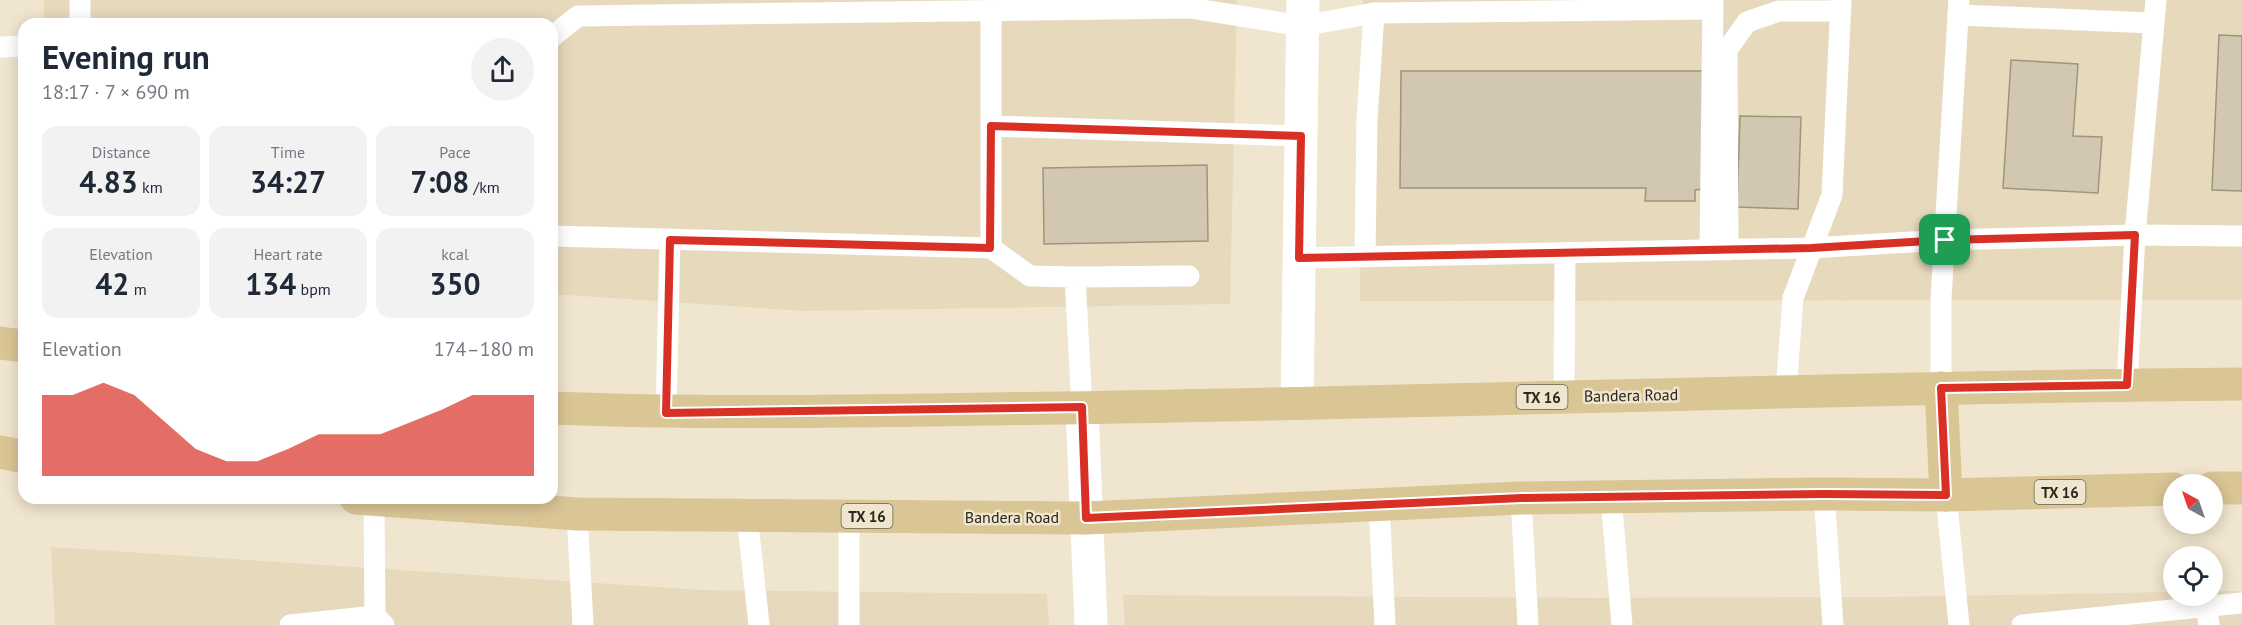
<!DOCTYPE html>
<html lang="en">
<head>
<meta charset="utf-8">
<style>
	body { margin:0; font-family:"PT Sans",sans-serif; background:#f2f2f3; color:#1f2937; height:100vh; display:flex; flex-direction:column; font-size:22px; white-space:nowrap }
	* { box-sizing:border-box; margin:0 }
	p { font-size:20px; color:#747a83 }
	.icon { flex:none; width:33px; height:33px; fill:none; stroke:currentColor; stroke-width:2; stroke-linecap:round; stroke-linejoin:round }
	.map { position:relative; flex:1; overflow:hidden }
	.side { position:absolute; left:18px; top:18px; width:540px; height:486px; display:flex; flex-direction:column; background:#fff; border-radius:18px; box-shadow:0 3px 15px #0003 }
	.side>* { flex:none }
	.needle { width:39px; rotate:320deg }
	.tools { position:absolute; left:2163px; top:474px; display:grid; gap:12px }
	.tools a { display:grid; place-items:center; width:60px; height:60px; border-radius:50%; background:#fff; box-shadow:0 3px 15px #0003; font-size:30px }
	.pin { position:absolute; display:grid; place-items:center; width:51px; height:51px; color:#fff; margin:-26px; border-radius:12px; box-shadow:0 3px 9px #0006 }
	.round { display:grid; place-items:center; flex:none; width:63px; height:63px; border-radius:32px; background:#f2f2f3 }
	.summary { display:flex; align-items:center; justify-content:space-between; height:102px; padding:0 24px }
	h1 { font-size:33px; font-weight:700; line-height:45px }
	.metrics { display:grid; grid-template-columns:repeat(3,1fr); gap:9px; height:102px; padding:6px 24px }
	.metrics div { display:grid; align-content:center; border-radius:15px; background:#f2f2f3; text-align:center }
	.metrics b { font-size:30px; font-weight:700 }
	.metrics small { font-size:16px; font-weight:400 }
	.metrics p { font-size:16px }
	.chart { height:168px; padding:12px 24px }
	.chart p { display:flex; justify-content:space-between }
	.chart svg { width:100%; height:108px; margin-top:6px; fill:#d93025; opacity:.7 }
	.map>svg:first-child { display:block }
</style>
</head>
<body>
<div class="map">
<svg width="2242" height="625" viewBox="0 0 2242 625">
	<rect width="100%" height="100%" fill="#f0e5ce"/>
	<g fill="#e7d9bc">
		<polygon points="44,0 1237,0 1230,304 804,311 552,294 552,24 44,24"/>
		<polygon points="1363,0 2242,0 2242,300 1360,301"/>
		<polygon points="51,547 702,590 1047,594 1049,625 55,625"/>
		<polygon points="2213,591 2242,591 2242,625 1125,625 1123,595 1593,598 1886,597 2173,592 2174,596 2212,596"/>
	</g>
	<g fill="#d2c7b1" stroke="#9e957f" stroke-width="1.5">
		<polygon points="2219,35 2242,36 2242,191 2212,190"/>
		<polygon points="2011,60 2078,64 2073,136 2102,137 2098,193 2003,188"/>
		<polygon points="1401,71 1705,71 1705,189 1695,190 1695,201 1645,201 1646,188 1400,188"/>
		<polygon points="1740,116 1801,117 1798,209 1737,207"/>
		<polygon points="1207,165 1208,241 1044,244 1043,168"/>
	</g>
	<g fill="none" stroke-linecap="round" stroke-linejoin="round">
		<g stroke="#fff" stroke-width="21">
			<polyline points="1958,15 2153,23"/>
			<polyline points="80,24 80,0"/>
			<polyline points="552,37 578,16 1190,8 1302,26 1374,13 1712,9"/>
			<polyline points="0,47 24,46"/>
			<polyline points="991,126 1301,136"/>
			<polyline points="552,236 991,248 1030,276 1075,277 1082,407"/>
			<polyline points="991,248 991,10"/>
			<polyline points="1710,250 1713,0"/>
			<polyline points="1728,250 1727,50 1747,22 1779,11 1841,11"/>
			<polyline points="1365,256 1367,119 1374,13"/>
			<polyline points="1299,258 1811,248 1945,240 2135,235 2242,236"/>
			<polyline points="1075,277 1189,276"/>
			<polyline points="2127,385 2135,235 2156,0"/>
			<polyline points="1941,388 1941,298 1959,0"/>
			<polyline points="1786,391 1793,298 1832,195 1841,0"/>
			<polyline points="1564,397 1565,253"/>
			<polyline points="666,413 670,240"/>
			<polyline points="1824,494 1833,625"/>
			<polyline points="1946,495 1959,625"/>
			<polyline points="1611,497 1622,625"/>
			<polyline points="1521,498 1528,625"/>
			<polyline points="374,500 375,616 384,625"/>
			<polyline points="1379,504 1385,625"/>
			<polyline points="577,514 583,625"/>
			<polyline points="747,515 759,625"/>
			<polyline points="2206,606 2209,625"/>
			<polyline points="290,625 375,616"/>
			<polyline points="849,625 849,516"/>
			<polyline points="2022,625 2242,603"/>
		</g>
		<g stroke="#fff" stroke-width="33">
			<polyline points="1297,404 1303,0"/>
			<polyline points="1082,407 1091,625"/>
		</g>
		<g stroke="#dac595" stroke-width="33">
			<polyline points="0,343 24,346"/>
			<polyline points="1941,388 1946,495"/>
			<path d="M552 408C722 415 892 410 1062 408 1455 402 1848 387 2242 384"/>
			<polyline points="0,452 24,457"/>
			<polyline points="2212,488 2242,488"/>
			<polyline points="356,498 577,514 1086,518 1521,498 1824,494 1946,495 2174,489"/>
		</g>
	</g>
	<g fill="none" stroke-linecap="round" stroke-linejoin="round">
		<defs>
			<polygon id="route" points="991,126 1301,136 1299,258 1811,248 1945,240 2135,235 2127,385 1941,388 1946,495 1824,494 1521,498 1086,518 1082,407 666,413 670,240 990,248"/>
		</defs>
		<use href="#route" stroke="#fff" stroke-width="12"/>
		<use href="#route" stroke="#d93025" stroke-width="8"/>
	</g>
	<g text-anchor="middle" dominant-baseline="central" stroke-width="5" stroke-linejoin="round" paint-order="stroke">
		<g fill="#f0e5ce" stroke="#656053" stroke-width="1.5">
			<rect x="1516.5" y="385" width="51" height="24" rx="4.5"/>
			<rect x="2034.5" y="480" width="51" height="24" rx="4.5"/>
			<rect x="841.5" y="504" width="51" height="24" rx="4.5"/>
		</g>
		<g font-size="15" font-weight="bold" fill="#2a271e">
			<text x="1542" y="397">TX 16</text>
			<text x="2060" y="492">TX 16</text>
			<text x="867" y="516">TX 16</text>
		</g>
		<g font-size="16" fill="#2a271e" stroke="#f0e5ce">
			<text transform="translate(1631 395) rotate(-1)">Bandera Road</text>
			<text x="1012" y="517">Bandera Road</text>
		</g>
	</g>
</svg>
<div class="tools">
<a><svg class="needle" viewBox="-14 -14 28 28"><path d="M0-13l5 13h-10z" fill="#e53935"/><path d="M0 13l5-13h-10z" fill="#747a83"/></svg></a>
<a><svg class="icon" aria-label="locate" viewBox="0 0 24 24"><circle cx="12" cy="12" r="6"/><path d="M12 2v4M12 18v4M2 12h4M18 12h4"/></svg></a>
</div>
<div class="pin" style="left:1945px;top:240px;background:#1e9e55"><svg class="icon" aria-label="arrive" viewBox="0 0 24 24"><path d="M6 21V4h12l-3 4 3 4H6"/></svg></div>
<section class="side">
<div class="summary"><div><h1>Evening run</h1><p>18:17 · 7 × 690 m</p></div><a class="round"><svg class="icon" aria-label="share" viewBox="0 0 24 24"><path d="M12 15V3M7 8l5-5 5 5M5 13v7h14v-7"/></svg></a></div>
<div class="metrics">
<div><p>Distance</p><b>4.83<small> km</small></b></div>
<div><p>Time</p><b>34:27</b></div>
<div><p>Pace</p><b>7:08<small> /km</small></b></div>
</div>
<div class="metrics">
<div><p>Elevation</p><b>42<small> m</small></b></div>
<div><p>Heart rate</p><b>134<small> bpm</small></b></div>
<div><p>kcal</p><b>350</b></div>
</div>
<div class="chart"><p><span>Elevation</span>174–180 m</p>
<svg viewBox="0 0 160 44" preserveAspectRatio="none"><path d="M0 44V11L10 11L20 6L30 11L40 22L50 33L60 38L70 38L80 33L90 27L100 27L110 27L120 22L130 17L140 11L150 11L160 11V44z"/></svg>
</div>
</section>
</div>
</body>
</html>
